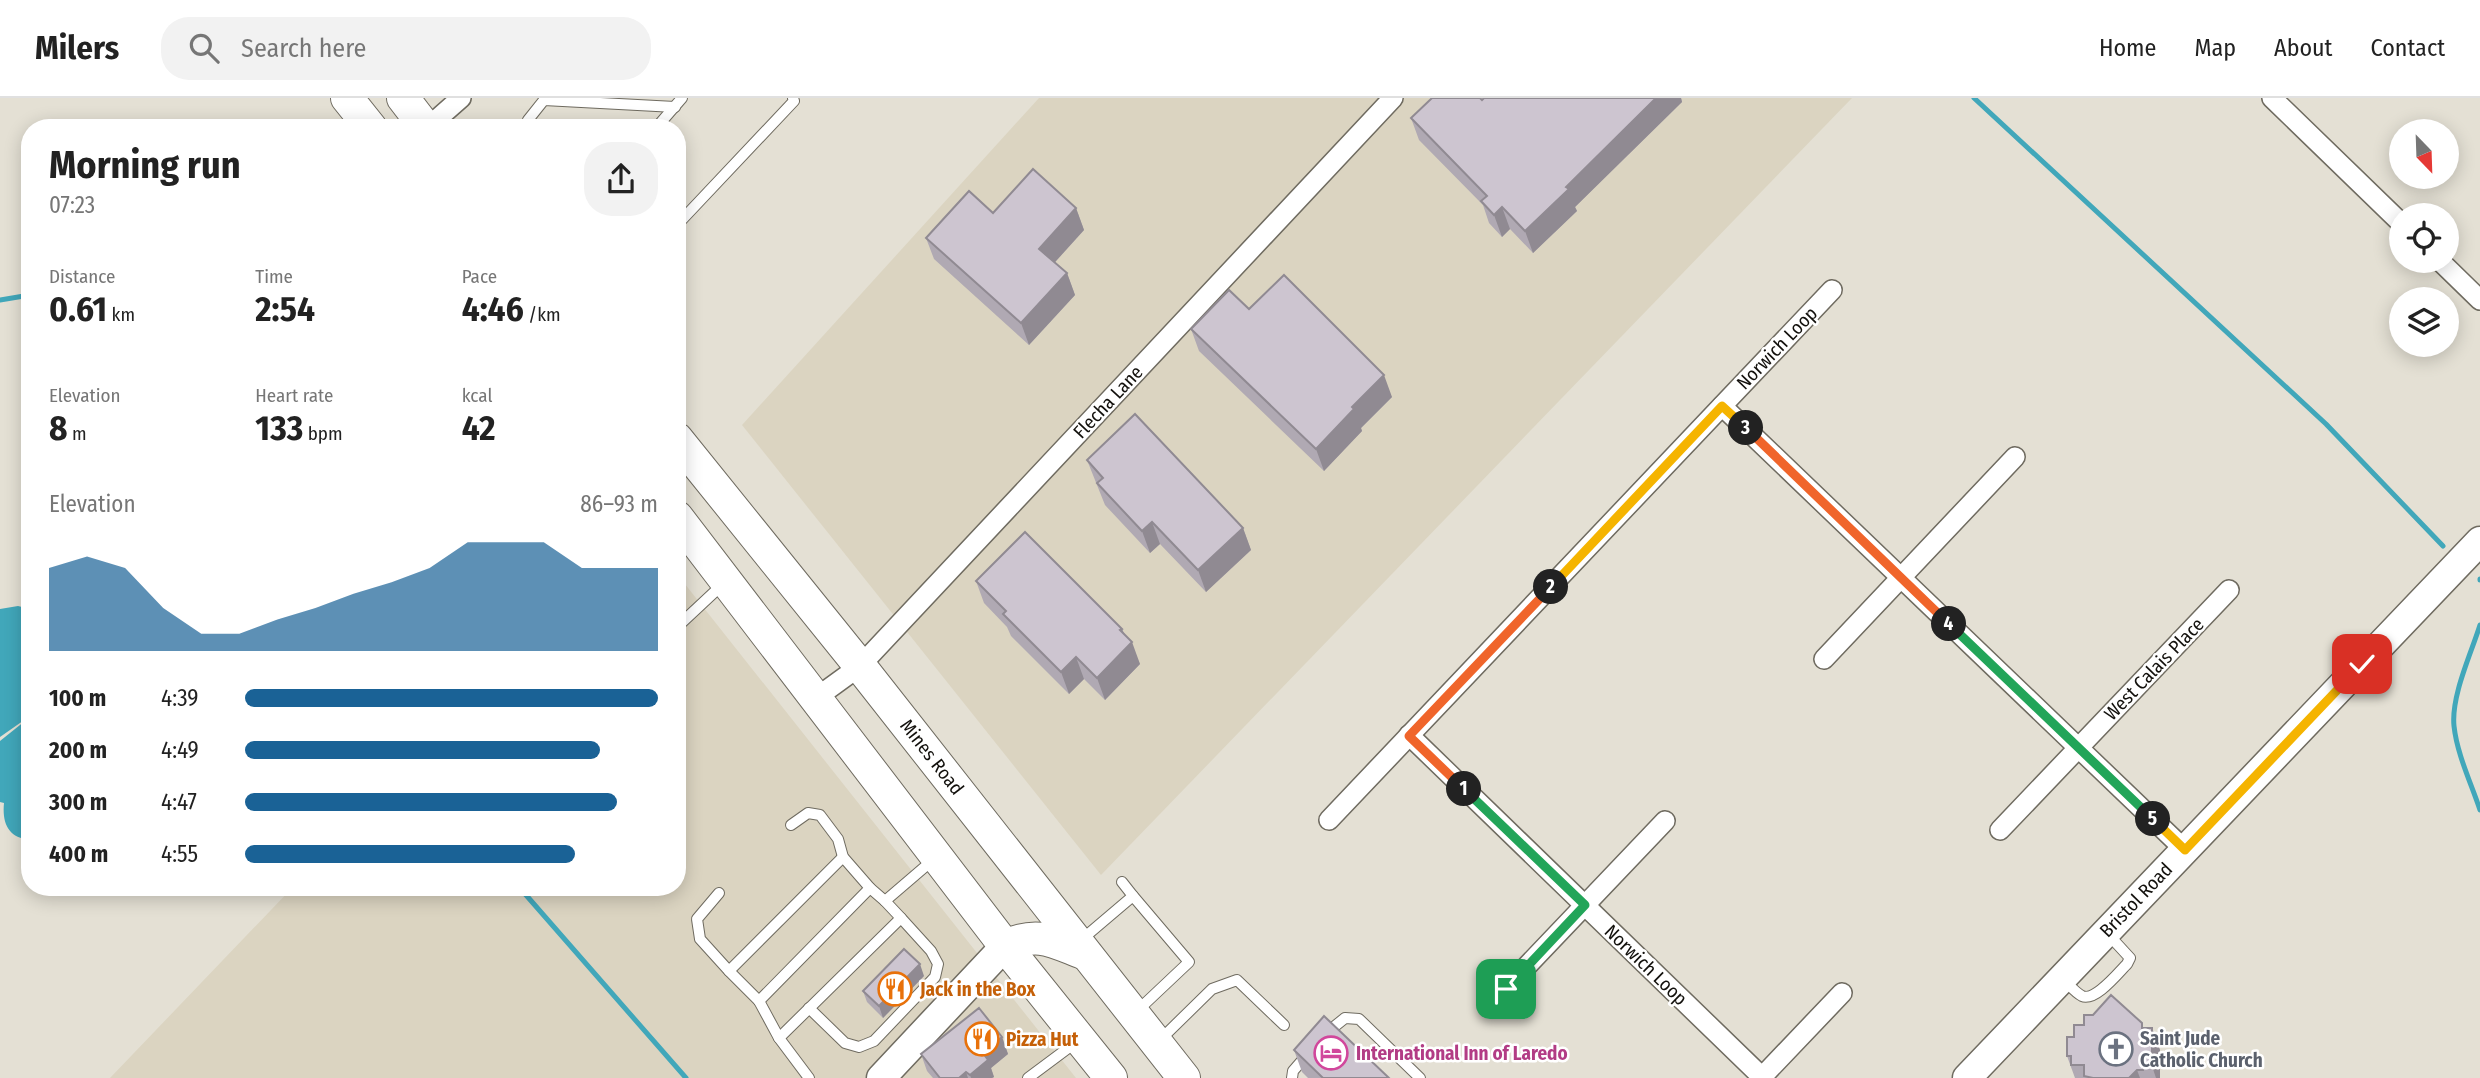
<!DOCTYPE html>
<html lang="en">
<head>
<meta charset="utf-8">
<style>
	body { margin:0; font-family:"Fira Sans Condensed",sans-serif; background:#f2f2f2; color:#222; height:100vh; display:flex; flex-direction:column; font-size:26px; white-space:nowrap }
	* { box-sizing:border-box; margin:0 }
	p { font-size:23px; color:#767676 }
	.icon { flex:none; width:38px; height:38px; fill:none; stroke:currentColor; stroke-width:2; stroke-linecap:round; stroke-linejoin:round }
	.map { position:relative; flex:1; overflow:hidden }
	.side { position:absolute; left:21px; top:21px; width:665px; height:777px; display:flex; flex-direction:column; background:#fff; border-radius:28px; box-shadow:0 4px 18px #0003 }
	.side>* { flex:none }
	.needle { width:46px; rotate:157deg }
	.fabs { position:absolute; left:2389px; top:21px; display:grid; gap:14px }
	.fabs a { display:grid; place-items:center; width:70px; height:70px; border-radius:50%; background:#fff; box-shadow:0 4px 18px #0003; font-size:35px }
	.pin { position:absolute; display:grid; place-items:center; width:60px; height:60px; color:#fff; margin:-30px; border-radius:14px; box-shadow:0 4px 10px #0006 }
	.km { position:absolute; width:35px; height:35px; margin:-18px; border-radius:50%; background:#222; color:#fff; font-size:19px; line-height:35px; text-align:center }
	.round { display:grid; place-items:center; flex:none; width:74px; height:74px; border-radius:28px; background:#f2f2f2 }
	.summary { display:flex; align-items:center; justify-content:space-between; height:119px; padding:0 28px }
	h1 { font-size:38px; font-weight:700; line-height:52px }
	.figures { display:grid; grid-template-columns:repeat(3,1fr); gap:10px; height:119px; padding:7px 28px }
	.figures div { display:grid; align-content:center }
	.figures b { font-size:35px; font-weight:700 }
	.figures small { font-size:19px; font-weight:400 }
	.figures p { font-size:19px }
	.chart { height:196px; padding:14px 28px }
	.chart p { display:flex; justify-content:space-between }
	.chart svg { width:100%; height:126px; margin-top:7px; fill:#1a6296; opacity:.7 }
	ul { padding:0 28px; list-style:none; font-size:23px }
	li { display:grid; grid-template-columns:112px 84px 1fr; align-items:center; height:52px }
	li i { height:18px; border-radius:9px; background:#1a6296 }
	header { display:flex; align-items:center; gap:42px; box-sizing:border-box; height:98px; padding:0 35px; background:#fff; border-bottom:2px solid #e0e0e0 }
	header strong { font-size:33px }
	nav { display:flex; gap:38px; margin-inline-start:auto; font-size:24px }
	.search { width:490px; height:63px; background:#f2f2f2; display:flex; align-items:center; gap:18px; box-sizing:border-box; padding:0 24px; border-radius:28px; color:#767676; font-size:26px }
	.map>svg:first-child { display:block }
</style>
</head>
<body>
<header>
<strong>Milers</strong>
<div class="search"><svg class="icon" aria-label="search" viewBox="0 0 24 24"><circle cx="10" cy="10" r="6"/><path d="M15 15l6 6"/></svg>Search here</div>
<nav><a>Home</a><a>Map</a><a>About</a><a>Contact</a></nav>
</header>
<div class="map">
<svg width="2480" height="980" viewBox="0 0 2480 980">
	<rect width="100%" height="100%" fill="#e4e0d4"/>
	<g fill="#dbd4c1">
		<polygon points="1039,0 1852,0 1101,777 742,327"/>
		<polygon points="677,476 1076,980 110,980 293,789 677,789"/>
	</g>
	<g fill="#41a7ba">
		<polygon points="18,508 30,511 30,618 0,639 0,511"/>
		<path d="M30 619V742C8 740 2 725 4 705L0 704V643Z"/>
	</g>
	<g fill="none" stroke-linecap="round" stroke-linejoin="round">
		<g stroke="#41a7ba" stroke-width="5">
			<polyline points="1974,0 2326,326 2443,448"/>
			<polyline points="0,202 30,197"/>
			<polyline points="2480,481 2480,482"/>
			<path d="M2480 527C2471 556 2451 598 2454 628 2457 656 2471 685 2480 712"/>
			<polyline points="519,789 686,980"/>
		</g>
		<defs>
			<g id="lane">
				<polyline points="536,30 528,22 544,2 675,9"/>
				<polyline points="656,30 682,0"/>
				<polyline points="677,127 794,3 793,0"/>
				<polyline points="677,529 723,486"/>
				<polyline points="791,727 808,715 820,717 838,741 843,759 870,790 885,803"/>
				<polyline points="843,759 729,873 759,903 870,790"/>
				<polyline points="1122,784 1133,798"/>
				<polyline points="719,795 697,821 700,841 729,873"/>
				<polyline points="1080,843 1133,798 1189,864 1136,914"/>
				<path d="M2065 883C2070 888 2076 895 2082 898 2095 904 2118 875 2127 866L2130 860 2107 835"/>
				<polyline points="759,903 779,940"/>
				<polyline points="809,910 845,945 859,949 874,943 935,879 938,866 931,853 901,820"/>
				<polyline points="1325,936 1345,920 1359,921 1420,980"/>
				<polyline points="1159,943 1212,891 1237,882 1284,927"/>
				<polyline points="809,980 779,940 901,820 885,803 934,761"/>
				<polyline points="1028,980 1075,945"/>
				<polyline points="1292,980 1293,973 1306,958"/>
			</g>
			<g id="street">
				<polyline points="2272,0 2401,125"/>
				<polyline points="427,30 461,0"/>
				<polyline points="2440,163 2480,202"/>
				<polyline points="1722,308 2185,752"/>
				<polyline points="1824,561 2015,359"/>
				<polyline points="816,600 860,568 1393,0"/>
				<polyline points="1409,637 1763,980"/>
				<polyline points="1329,722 1832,192"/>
				<polyline points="2000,732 2229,492"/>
				<polyline points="1506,890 1665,723"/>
				<polyline points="1761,980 1842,895"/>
			</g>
			<g id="secondary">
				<polyline points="881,980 1005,848"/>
				<polyline points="1967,980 2480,443"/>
			</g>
			<g id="primary">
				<polyline points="347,0 371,30"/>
				<polyline points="403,0 426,30"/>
				<polyline points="677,341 860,568 1184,980"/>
				<polyline points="677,419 1005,848 1111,980"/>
				<path d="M1005 848C1038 833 1052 843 1083 855"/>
			</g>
		</defs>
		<use href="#lane" stroke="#6f6b60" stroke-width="12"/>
		<use href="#street" stroke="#6f6b60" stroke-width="22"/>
		<use href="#secondary" stroke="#6f6b60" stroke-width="31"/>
		<use href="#primary" stroke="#6f6b60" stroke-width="34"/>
		<use href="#lane" stroke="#fff" stroke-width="10"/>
		<use href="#street" stroke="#fff" stroke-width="19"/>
		<use href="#secondary" stroke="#fff" stroke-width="28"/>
		<use href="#primary" stroke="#fff" stroke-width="32"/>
	</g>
	<g fill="#b0a9b3">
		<polygon points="1484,0 1681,0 1682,4 1575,109 1577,113 1533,155 1510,131 1502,139 1489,125 1483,107 1419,42 1411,20 1482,2"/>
		<polygon points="1076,110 1084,132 1055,164 1067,175 1075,197 1029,247 934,161 926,140 993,115"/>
		<polygon points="1249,211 1392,299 1361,330 1362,333 1324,373 1199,253 1191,231"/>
		<polygon points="1087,362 1243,430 1251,452 1206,494 1160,446 1150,455 1105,407"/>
		<polygon points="976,483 1122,531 1140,566 1105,602 1084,581 1069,596 1011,538 1007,529 984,505"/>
		<polygon points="924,878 883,920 867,904 863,893"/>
		<polygon points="2093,917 2144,930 2152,930 2160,952 2160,980 2075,980 2067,958 2074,939"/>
		<polygon points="1002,939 1008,956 991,970 994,979 992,980 933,980 927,973 921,956"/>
		<polygon points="1294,952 1389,980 1308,980 1302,974"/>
	</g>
	<g fill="#908a92">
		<polygon points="1656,0 1681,0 1682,4 1575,109 1577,113 1533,155 1525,133 1566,89"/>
		<polygon points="1502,109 1510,131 1502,139 1494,117"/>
		<polygon points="1076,110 1084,132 1047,173 1039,151"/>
		<polygon points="1067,175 1075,197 1029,247 1021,225"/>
		<polygon points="1384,277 1392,299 1361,330 1362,333 1324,373 1316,351 1352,309"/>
		<polygon points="1152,424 1160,446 1150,455 1142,433"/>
		<polygon points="1243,430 1251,452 1206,494 1198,472"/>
		<polygon points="1122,531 1128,548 1132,544 1140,566 1105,602 1097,580"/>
		<polygon points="1076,559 1084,581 1069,596 1061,574"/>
		<polygon points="920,866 924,878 883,920 879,908"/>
		<polygon points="2152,930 2160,952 2160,980 2156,980 2152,968"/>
		<polygon points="1002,939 1008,956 991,970 994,979 992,980 971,980 970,977 983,955"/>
		<polygon points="2137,972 2140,980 2129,980"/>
		<polygon points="966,974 968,980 959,980"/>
	</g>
	<g fill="#cdc5d0" stroke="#908a92" stroke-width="2">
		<polygon points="1432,0 1480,0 1482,2 1484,0 1656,0 1566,89 1569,91 1525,133 1502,109 1494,117 1481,103 1487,98 1411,20"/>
		<polygon points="1033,71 1076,110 1039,151 1067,175 1021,225 926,140 969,93 993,115"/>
		<polygon points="1284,177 1384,277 1352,309 1354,311 1316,351 1191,231 1229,192 1249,211"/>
		<polygon points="1135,316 1243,430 1198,472 1152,424 1142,433 1097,385 1103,380 1087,362"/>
		<polygon points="1025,434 1122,531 1120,532 1132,544 1097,580 1076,559 1061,574 1003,516 1006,513 976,483"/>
		<polygon points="904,851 920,866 879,908 863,893"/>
		<polygon points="2111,897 2142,925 2142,930 2152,930 2152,968 2143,968 2143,972 2137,972 2129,980 2093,980 2084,978 2084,967 2071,967 2071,958 2067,958 2067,939 2074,939 2074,927 2084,927 2084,917 2093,917"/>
		<polygon points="979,910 1002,939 983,955 988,962 970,977 966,974 959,980 940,980 921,956"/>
		<polygon points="1324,918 1389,980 1323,980 1294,952"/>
	</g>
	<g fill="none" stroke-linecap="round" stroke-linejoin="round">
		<defs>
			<polyline id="split-1" points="1464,691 1585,807 1506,891"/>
			<polyline id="split-2" points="1464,691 1409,638 1551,489"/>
			<polyline id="split-3" points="1551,489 1722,308 1746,330"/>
			<polyline id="split-4" points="1746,330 1949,526"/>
			<polyline id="split-5" points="1949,526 2153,721"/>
			<polyline id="split-6" points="2153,721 2185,752 2362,566"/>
		</defs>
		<use href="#split-1" stroke="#fff" stroke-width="14"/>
		<use href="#split-2" stroke="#fff" stroke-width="14"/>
		<use href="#split-3" stroke="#fff" stroke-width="14"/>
		<use href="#split-4" stroke="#fff" stroke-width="14"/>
		<use href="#split-5" stroke="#fff" stroke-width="14"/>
		<use href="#split-6" stroke="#fff" stroke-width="14"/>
		<use href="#split-1" stroke="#22a559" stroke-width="9"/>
		<use href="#split-2" stroke="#f0652b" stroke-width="9"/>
		<use href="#split-3" stroke="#f5b400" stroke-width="9"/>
		<use href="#split-4" stroke="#f0652b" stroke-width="9"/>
		<use href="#split-5" stroke="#22a559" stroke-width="9"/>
		<use href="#split-6" stroke="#f5b400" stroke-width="9"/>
	</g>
	<defs>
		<symbol id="restaurant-ring" viewBox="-11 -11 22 22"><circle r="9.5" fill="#fff" stroke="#e8710a" stroke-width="1.5"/><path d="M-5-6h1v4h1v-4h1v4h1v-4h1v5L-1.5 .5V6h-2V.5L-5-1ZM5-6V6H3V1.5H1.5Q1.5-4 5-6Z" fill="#e8710a"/></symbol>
		<symbol id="church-ring" viewBox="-11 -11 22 22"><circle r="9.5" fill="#fff" stroke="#6b7280" stroke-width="1.5"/><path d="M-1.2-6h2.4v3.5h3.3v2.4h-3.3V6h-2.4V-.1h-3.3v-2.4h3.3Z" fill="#6b7280"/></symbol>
		<symbol id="hotel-ring" viewBox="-11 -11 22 22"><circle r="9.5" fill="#fff" stroke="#d1479c" stroke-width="1.5"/><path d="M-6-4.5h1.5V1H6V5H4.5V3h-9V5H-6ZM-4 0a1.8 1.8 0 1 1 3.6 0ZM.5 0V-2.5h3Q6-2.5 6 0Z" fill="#d1479c"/></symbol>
	</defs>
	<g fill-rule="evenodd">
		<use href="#restaurant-ring" x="876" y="872" width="38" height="38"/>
		<use href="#restaurant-ring" x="963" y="922" width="38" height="38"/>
		<use href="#church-ring" x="2097" y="932" width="38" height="38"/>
		<use href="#hotel-ring" x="1312" y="936" width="38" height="38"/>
	</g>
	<g text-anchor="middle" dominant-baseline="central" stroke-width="5" stroke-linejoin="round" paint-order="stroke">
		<g font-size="19" fill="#12100c" stroke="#fff">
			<text transform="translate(1777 250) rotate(-46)">Norwich Loop</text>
			<text transform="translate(1108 304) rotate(-47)">Flecha Lane</text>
			<text transform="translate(2154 571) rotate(-46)">West Calais Place</text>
			<text transform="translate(932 659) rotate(52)">Mines Road</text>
			<text transform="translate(2136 802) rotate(-46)">Bristol Road</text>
			<text transform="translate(1646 867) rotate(44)">Norwich Loop</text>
		</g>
		<g font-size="19" font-weight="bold" fill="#c56008" stroke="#fff" text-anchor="start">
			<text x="920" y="891">Jack in the Box</text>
			<text x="1006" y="941">Pizza Hut</text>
		</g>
		<g font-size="19" font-weight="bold" fill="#5b616d" stroke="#fff" text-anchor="start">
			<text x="2140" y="940">Saint Jude<tspan x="2140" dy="22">Catholic Church</tspan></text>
		</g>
		<g font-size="19" font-weight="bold" fill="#b23c85" stroke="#fff" text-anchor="start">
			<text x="1356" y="955">International Inn of Laredo</text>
		</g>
	</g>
</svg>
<div class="fabs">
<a><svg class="needle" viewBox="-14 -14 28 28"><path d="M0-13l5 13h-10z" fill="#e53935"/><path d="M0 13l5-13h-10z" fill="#767676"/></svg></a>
<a><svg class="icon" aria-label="locate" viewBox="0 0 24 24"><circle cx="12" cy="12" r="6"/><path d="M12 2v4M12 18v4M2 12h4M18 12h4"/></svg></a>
<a><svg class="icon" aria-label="layers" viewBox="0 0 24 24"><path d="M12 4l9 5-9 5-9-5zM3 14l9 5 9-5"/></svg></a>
</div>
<div class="pin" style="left:1506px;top:891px;background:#1e9e55"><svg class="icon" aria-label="arrive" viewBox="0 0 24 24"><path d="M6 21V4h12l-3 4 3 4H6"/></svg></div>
<div class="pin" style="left:2362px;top:566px;background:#d93025"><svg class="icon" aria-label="check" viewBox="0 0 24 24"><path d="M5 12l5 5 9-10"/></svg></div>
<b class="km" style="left:1464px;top:691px">1</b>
<b class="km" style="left:1551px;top:489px">2</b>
<b class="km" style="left:1746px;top:330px">3</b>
<b class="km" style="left:1949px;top:526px">4</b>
<b class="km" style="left:2153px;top:721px">5</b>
<section class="side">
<div class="summary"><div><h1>Morning run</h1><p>07:23</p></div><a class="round"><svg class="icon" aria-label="share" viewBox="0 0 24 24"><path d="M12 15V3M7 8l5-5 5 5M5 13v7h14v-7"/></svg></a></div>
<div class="figures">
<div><p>Distance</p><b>0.61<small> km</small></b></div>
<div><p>Time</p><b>2:54</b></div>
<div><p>Pace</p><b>4:46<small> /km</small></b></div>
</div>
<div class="figures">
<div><p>Elevation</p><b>8<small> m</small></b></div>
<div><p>Heart rate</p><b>133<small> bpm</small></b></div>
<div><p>kcal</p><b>42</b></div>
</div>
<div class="chart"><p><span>Elevation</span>86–93 m</p>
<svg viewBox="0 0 160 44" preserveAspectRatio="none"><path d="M0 44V15L10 11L20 15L30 29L40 38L50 38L60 33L70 29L80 24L90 20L100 15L110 6L120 6L130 6L140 15L150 15L160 15V44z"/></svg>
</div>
<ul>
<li><b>100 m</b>4:39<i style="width:100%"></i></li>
<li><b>200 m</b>4:49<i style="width:86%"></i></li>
<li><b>300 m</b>4:47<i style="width:90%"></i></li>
<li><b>400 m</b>4:55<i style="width:80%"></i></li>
</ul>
</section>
</div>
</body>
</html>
